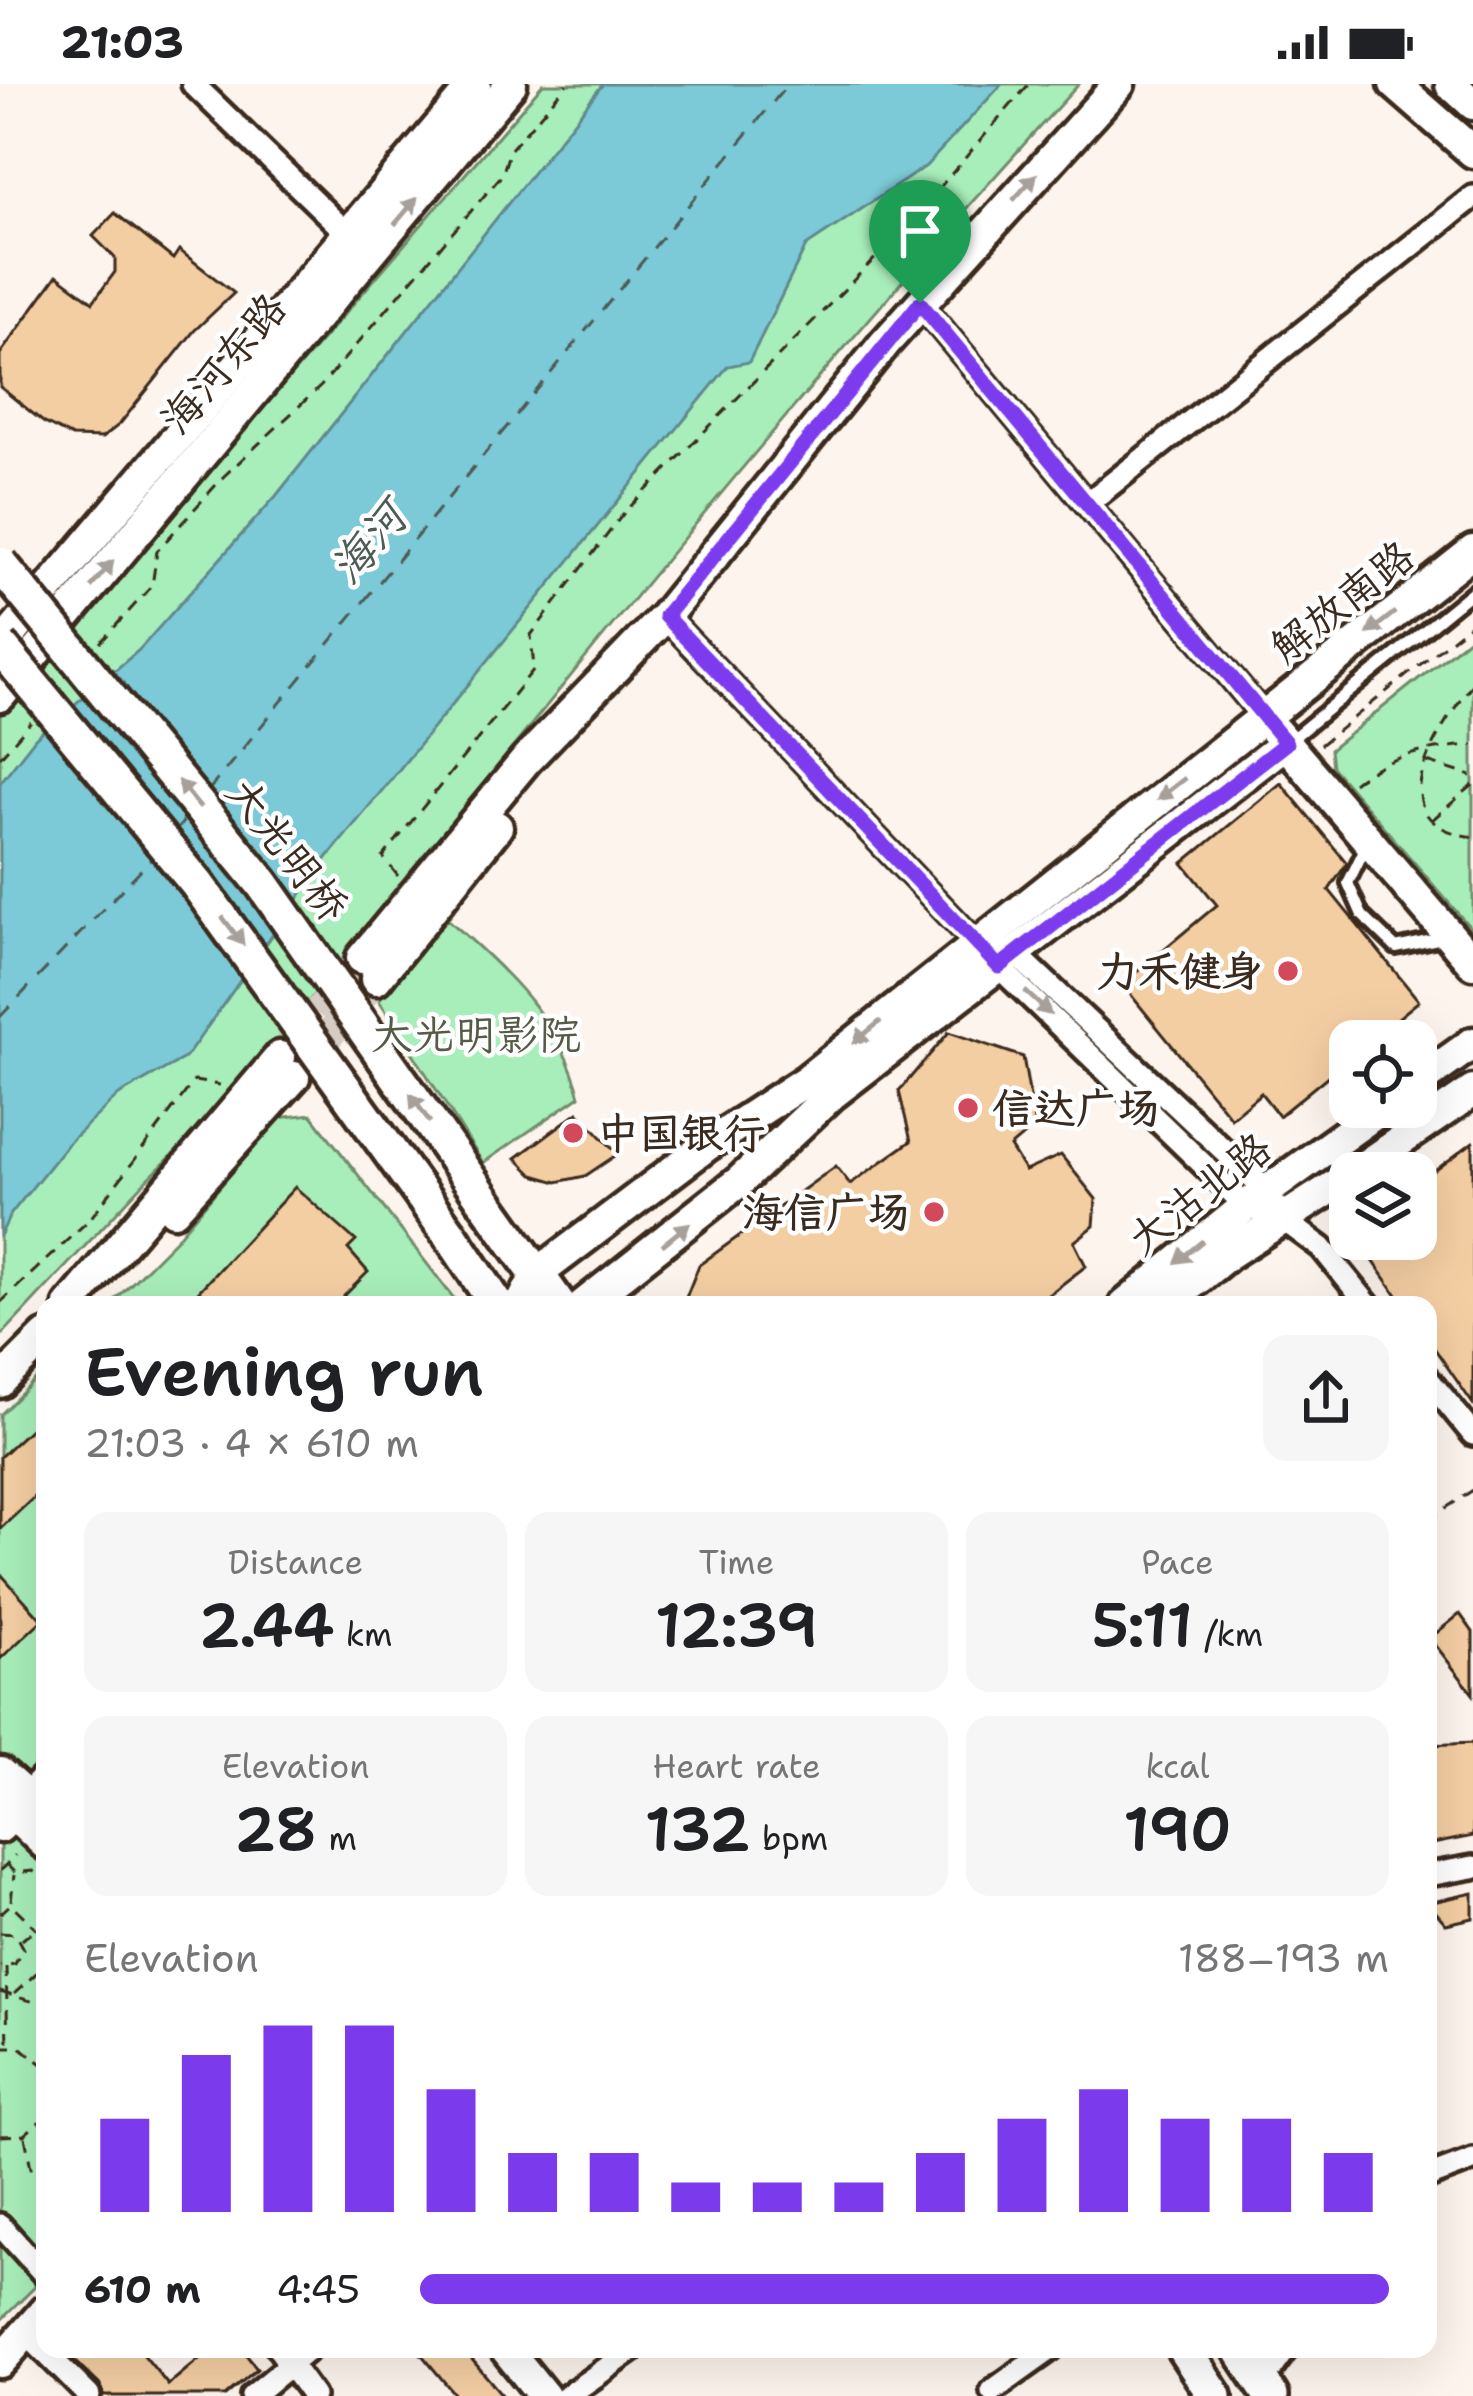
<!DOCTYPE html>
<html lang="en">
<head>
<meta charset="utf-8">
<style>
	body { margin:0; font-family:"Shantell Sans","LXGW WenKai TC",sans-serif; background:#f6f6f6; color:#202124; height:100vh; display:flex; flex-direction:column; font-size:45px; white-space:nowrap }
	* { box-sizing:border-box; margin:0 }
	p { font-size:39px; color:#757577 }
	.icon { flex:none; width:66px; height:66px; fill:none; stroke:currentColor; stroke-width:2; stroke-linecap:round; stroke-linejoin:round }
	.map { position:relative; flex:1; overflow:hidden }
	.side { position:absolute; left:36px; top:1212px; width:1401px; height:1062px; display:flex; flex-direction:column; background:#fff; border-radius:24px; box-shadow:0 12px 48px #0002 }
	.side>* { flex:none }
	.fabs { position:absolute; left:1329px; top:936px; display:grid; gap:24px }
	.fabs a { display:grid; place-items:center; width:108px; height:108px; border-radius:24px; background:#fff; box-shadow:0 12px 48px #0002; font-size:60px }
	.pin { position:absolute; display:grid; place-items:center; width:102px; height:102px; color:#fff; margin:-123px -51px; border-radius:50% 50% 50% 0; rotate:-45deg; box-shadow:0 0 12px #0007 }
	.pin .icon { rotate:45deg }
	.round { display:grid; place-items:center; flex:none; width:126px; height:126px; border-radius:24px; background:#f6f6f6 }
	.summary { display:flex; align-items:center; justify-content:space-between; height:204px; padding:0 48px }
	h1 { font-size:66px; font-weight:600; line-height:90px }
	.stats { display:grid; grid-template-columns:repeat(3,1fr); gap:18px; height:204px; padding:12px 48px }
	.stats div { display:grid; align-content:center; border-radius:24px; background:#f6f6f6; text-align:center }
	.stats b { font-size:60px; font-weight:600 }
	.stats small { font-size:33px; font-weight:400 }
	.stats p { font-size:33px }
	.chart { height:336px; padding:24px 48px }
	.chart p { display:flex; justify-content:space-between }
	.chart svg { width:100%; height:216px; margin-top:12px; stroke:#7c3aed; stroke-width:6 }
	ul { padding:0 48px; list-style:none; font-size:39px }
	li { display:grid; grid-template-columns:192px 144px 1fr; align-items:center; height:90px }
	li i { height:30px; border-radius:15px; background:#7c3aed }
	.status { display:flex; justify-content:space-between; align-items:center; height:84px; padding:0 60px; background:#fff; direction:ltr }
	.status svg { height:33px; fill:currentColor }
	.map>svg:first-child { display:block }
</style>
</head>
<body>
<div class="status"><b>21:03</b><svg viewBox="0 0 49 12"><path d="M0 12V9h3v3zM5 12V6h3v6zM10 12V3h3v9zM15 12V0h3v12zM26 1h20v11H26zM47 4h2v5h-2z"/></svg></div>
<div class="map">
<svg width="1473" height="2312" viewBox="0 0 1473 2312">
	<rect width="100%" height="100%" fill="#fdf5ed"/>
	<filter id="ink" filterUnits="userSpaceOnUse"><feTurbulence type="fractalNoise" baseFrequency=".00833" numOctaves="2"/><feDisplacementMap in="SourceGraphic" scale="24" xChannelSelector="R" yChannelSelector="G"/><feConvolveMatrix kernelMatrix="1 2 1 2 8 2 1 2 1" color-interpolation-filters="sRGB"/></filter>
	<g filter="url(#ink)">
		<g fill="#a8eeba" stroke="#728c6c" stroke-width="3">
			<path d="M543 0H1079C780 324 507 670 231 1014L143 1100 0 1253V629Z"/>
			<polygon points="1473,551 1473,847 1332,683 1330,666"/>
			<path d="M445 833C503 883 560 935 580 1012L483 1079 379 916Z"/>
			<polygon points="311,1030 459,1221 110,1221 175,1156 278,1034"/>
			<polygon points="45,1286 45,2193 0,2237 0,1331"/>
		</g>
		<polygon fill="#7bcad7" stroke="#618a8d" stroke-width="3" points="603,0 1002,0 926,82 806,162 749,278 728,282 327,774 186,973 119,1011 68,1059 10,1131 0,1152 0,699 36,653 139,566 276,412"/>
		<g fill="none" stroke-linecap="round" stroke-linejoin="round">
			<g stroke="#4e5a56" stroke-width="3" stroke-dasharray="15 12" stroke-linecap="butt">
				<polyline points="208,707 788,0"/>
				<polyline points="174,749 187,733"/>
				<polyline points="0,933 152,774"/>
			</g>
		</g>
		<g fill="#f4cea3" stroke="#3b2a1e" stroke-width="3">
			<polygon points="115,129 173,175 179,166 234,209 194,247 120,340 102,354 72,353 43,338 0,303 0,270 57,191 93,218 115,188 115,174 93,152"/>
			<polygon points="1281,699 1347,779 1329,806 1419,917 1370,957 1350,957 1350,974 1279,1032 1261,1009 1231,1034 1122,900 1217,821 1183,779"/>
			<polygon points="949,948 1023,973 1035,1042 1010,1063 1025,1087 1061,1071 1096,1115 1094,1142 1074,1158 1086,1182 1035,1221 683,1221 699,1181 836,1082 850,1100 911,1057 899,1007"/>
			<polygon points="578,1028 618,1070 585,1092 557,1098 533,1091 516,1074"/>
			<polygon points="1473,1058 1473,1320 1428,1255 1428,1221 1404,1221 1358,1155 1416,1155 1416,1101"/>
			<polygon points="295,1103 356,1157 348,1165 368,1188 344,1212 352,1221 186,1221"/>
			<polygon points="45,1331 45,1403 0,1445 0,1373"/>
			<polygon points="0,1489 42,1536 0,1575"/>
			<polygon points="1460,1530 1473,1548 1473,1610 1430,1554"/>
			<polygon points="1473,1659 1473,1752 1428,1761 1428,1661"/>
			<polygon points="1473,1809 1473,1834 1446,1840 1428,1819"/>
			<polygon points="63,2265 139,2265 168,2301 211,2265 242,2265 257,2285 225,2312 104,2312 100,2301"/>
			<polygon points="417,2265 463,2265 503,2312 456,2312"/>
		</g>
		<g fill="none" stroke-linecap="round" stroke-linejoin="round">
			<g stroke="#d6ccc4" stroke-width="30" stroke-dasharray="30 15" stroke-linecap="butt">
				<polyline points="288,964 362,874"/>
				<polyline points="294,993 376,895"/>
			</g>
			<defs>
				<g id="lane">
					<polyline points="1289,657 1473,507"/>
					<polyline points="1367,760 1348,799 1362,831 1396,864 1442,854"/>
				</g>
				<g id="street">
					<polyline points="193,0 356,158"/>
					<polyline points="920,219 1264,633"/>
					<polyline points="1089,418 1473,113"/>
					<polyline points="665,532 999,883 1246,1122 1284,1136 1267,1107 1016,870 1004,866"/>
					<polyline points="1284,1136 1322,1164 1368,1221"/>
					<polyline points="1428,1295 1473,1350"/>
					<polyline points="1428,1791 1473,1783"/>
					<polyline points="1428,2093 1473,2076"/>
					<polyline points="0,2141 45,2191"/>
					<polyline points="26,2249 89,2312"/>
					<polyline points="279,2265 313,2312"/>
					<polyline points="1262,2298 1286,2265"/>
					<polyline points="992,2307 1051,2265"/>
					<polyline points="252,2312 309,2265"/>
					<polyline points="567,2312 634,2265"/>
				</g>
				<g id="secondary">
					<polyline points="1395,0 1473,68"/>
					<polyline points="1451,0 1473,20"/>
					<polyline points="0,563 475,0"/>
					<polyline points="0,612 511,0"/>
					<polyline points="1275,647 1473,879"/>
					<polyline points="362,874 526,676 665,532 885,259 1119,0"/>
					<polyline points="376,895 497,743"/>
					<polyline points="1416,1000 1473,959"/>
					<polyline points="1354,1089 1473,1007"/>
					<polyline points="174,1126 294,993"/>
					<polyline points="70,1221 280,973"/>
					<polyline points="521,1221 537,1190 706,1062 807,996 1473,467"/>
					<polyline points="583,1221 741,1096 831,1011 1286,659"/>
					<polyline points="1125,1221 1246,1122 1384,1023"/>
					<polyline points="1166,1221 1228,1170 1350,1092"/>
					<polyline points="0,1298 45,1253"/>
					<polyline points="0,1689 45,1729"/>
					<polyline points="0,1717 45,1760"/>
					<polyline points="0,1743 45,1697"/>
					<polyline points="506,2265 544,2312"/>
					<polyline points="0,2278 45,2227"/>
				</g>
				<g id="primary">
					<polyline points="487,1120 559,1221"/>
					<polyline points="451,1152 497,1221"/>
					<polyline points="1184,2265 1215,2312"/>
					<polyline points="1240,2265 1271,2312"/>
				</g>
			</defs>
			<use href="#lane" stroke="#3b2a1e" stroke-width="20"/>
			<use href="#street" stroke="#3b2a1e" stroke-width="30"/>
			<use href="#secondary" stroke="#3b2a1e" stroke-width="39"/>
			<use href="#primary" stroke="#3b2a1e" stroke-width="42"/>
			<g stroke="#3b2a1e" stroke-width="3" stroke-dasharray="12 9" stroke-linecap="butt">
				<polyline points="100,559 152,502 157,467 224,392 321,302 502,91 510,66 567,0"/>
				<path d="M1473 599C1437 646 1374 739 1473 753"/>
				<polyline points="1320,661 1473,538"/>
				<polyline points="0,673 31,638"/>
				<polyline points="1427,678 1471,692"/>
				<path d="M1353 699C1388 671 1430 664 1473 661"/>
				<polyline points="1432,736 1473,701"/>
				<polyline points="398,792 383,773 534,585 531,551 623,430 903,146 1029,0"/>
				<polyline points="0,1219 90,1135 194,997 220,1001"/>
				<polyline points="1428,1436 1473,1406"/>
				<polyline points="1428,1585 1436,1596 1428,1602"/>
				<polyline points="6,1780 15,1789 33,1787 45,1798"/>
				<polyline points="0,1787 15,1771"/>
				<polyline points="11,1817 14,1791"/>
				<polyline points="0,1830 11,1820 45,1853"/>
				<polyline points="0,1849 15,1850 23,1865 15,1880 0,1882"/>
				<polyline points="22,1856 36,1844"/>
				<polyline points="6,1883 8,1962"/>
				<polyline points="0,1908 45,1921"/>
				<polyline points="14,1910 45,1881"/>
				<polyline points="0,1963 20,1963 45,1982"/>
				<polyline points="0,2052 24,2051 45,2033"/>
				<polyline points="25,2053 31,2084 45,2079"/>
			</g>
			<use href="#lane" stroke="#fff" stroke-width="10"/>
			<use href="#street" stroke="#fff" stroke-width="21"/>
			<use href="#secondary" stroke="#fff" stroke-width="30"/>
			<use href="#primary" stroke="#fff" stroke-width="33"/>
			<defs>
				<g id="primary-bridge">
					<polyline points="0,480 262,799 487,1120"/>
					<polyline points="0,562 197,800 451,1152"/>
				</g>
			</defs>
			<use href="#primary-bridge" stroke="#3b2a1e" stroke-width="42" stroke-linecap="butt"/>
			<use href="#primary-bridge" stroke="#fff" stroke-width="33"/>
		</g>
		<defs><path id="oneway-solid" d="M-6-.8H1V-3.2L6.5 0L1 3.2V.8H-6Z" transform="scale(3)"/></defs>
		<g fill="#a79f9a">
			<use href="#oneway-solid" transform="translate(1025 103) rotate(-48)"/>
			<use href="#oneway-solid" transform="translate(406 127) rotate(-50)"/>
			<use href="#oneway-solid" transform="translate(102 490) rotate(-50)"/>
			<use href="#oneway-solid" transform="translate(1381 539) rotate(142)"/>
			<use href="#oneway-solid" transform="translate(1171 705) rotate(142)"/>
			<use href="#oneway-solid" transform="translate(189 710) rotate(-129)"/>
			<use href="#oneway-solid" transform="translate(233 847) rotate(53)"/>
			<use href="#oneway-solid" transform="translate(1038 919) rotate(43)"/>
			<use href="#oneway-solid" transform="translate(867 948) rotate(141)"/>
			<use href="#oneway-solid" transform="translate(420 1024) rotate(-125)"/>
			<use href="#oneway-solid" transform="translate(676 1150) rotate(-39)"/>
			<use href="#oneway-solid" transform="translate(1189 1168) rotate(141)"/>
		</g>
	</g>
	<g fill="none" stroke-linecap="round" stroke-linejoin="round" filter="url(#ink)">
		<defs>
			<polygon id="route" points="920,219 1286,659 999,883 665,532"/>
		</defs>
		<use href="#route" stroke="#fff" stroke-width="24"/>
		<use href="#route" stroke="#7c3aed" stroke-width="15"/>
	</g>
	<g fill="#d1495b" stroke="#fff" stroke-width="4.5">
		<circle cx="1288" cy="887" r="12"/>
		<circle cx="968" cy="1024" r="12"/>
		<circle cx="573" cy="1049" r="12"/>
		<circle cx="934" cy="1128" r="12"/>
	</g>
	<g text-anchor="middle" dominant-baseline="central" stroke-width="9" stroke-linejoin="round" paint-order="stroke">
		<g font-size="42" fill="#3b2a1e" stroke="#fff">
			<text transform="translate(223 279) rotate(-50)">海河东路</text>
			<text transform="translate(1342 517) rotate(-38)">解放南路</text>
			<text transform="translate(288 765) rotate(52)">大光明桥</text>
			<text transform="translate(1199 1109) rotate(-38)">大沽北路</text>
		</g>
		<g font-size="42" font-weight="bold" fill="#3b2a1e" stroke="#fff" text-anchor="end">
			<text x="1264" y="887">力禾健身</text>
			<text x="992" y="1024" text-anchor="start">信达广场</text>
			<text x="597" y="1049" text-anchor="start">中国银行</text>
			<text x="910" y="1128">海信广场</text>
		</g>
		<g font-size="42" fill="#565b45" stroke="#fff">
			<text x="476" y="950">大光明影院</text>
		</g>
		<g font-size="45" font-style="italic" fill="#4e5a56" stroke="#fff">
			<text transform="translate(368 458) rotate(-50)">海河</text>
		</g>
	</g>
</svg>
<div class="fabs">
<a><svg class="icon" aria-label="locate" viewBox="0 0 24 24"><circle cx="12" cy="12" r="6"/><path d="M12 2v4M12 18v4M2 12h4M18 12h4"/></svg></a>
<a><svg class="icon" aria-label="layers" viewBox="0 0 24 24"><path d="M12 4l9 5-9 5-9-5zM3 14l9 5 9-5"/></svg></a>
</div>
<div class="pin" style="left:920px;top:219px;background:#1e9e55"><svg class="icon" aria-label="arrive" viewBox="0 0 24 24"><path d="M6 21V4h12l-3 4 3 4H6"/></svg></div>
<section class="side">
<div class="summary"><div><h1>Evening run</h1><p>21:03 · 4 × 610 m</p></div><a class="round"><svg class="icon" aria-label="share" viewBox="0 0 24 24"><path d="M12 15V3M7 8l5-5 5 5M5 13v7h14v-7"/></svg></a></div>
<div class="stats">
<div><p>Distance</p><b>2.44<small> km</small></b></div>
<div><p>Time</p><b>12:39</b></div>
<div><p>Pace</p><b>5:11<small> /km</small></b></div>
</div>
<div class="stats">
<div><p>Elevation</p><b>28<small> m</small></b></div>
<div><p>Heart rate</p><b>132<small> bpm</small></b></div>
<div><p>kcal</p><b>190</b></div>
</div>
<div class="chart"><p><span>Elevation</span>188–193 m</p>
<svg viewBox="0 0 160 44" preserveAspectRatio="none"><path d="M5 44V25M15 44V12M25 44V6M35 44V6M45 44V19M55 44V32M65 44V32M75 44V38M85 44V38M95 44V38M105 44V32M115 44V25M125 44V19M135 44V25M145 44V25M155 44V32"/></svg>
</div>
<ul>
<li><b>610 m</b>4:45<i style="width:100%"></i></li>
</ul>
</section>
</div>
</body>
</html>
